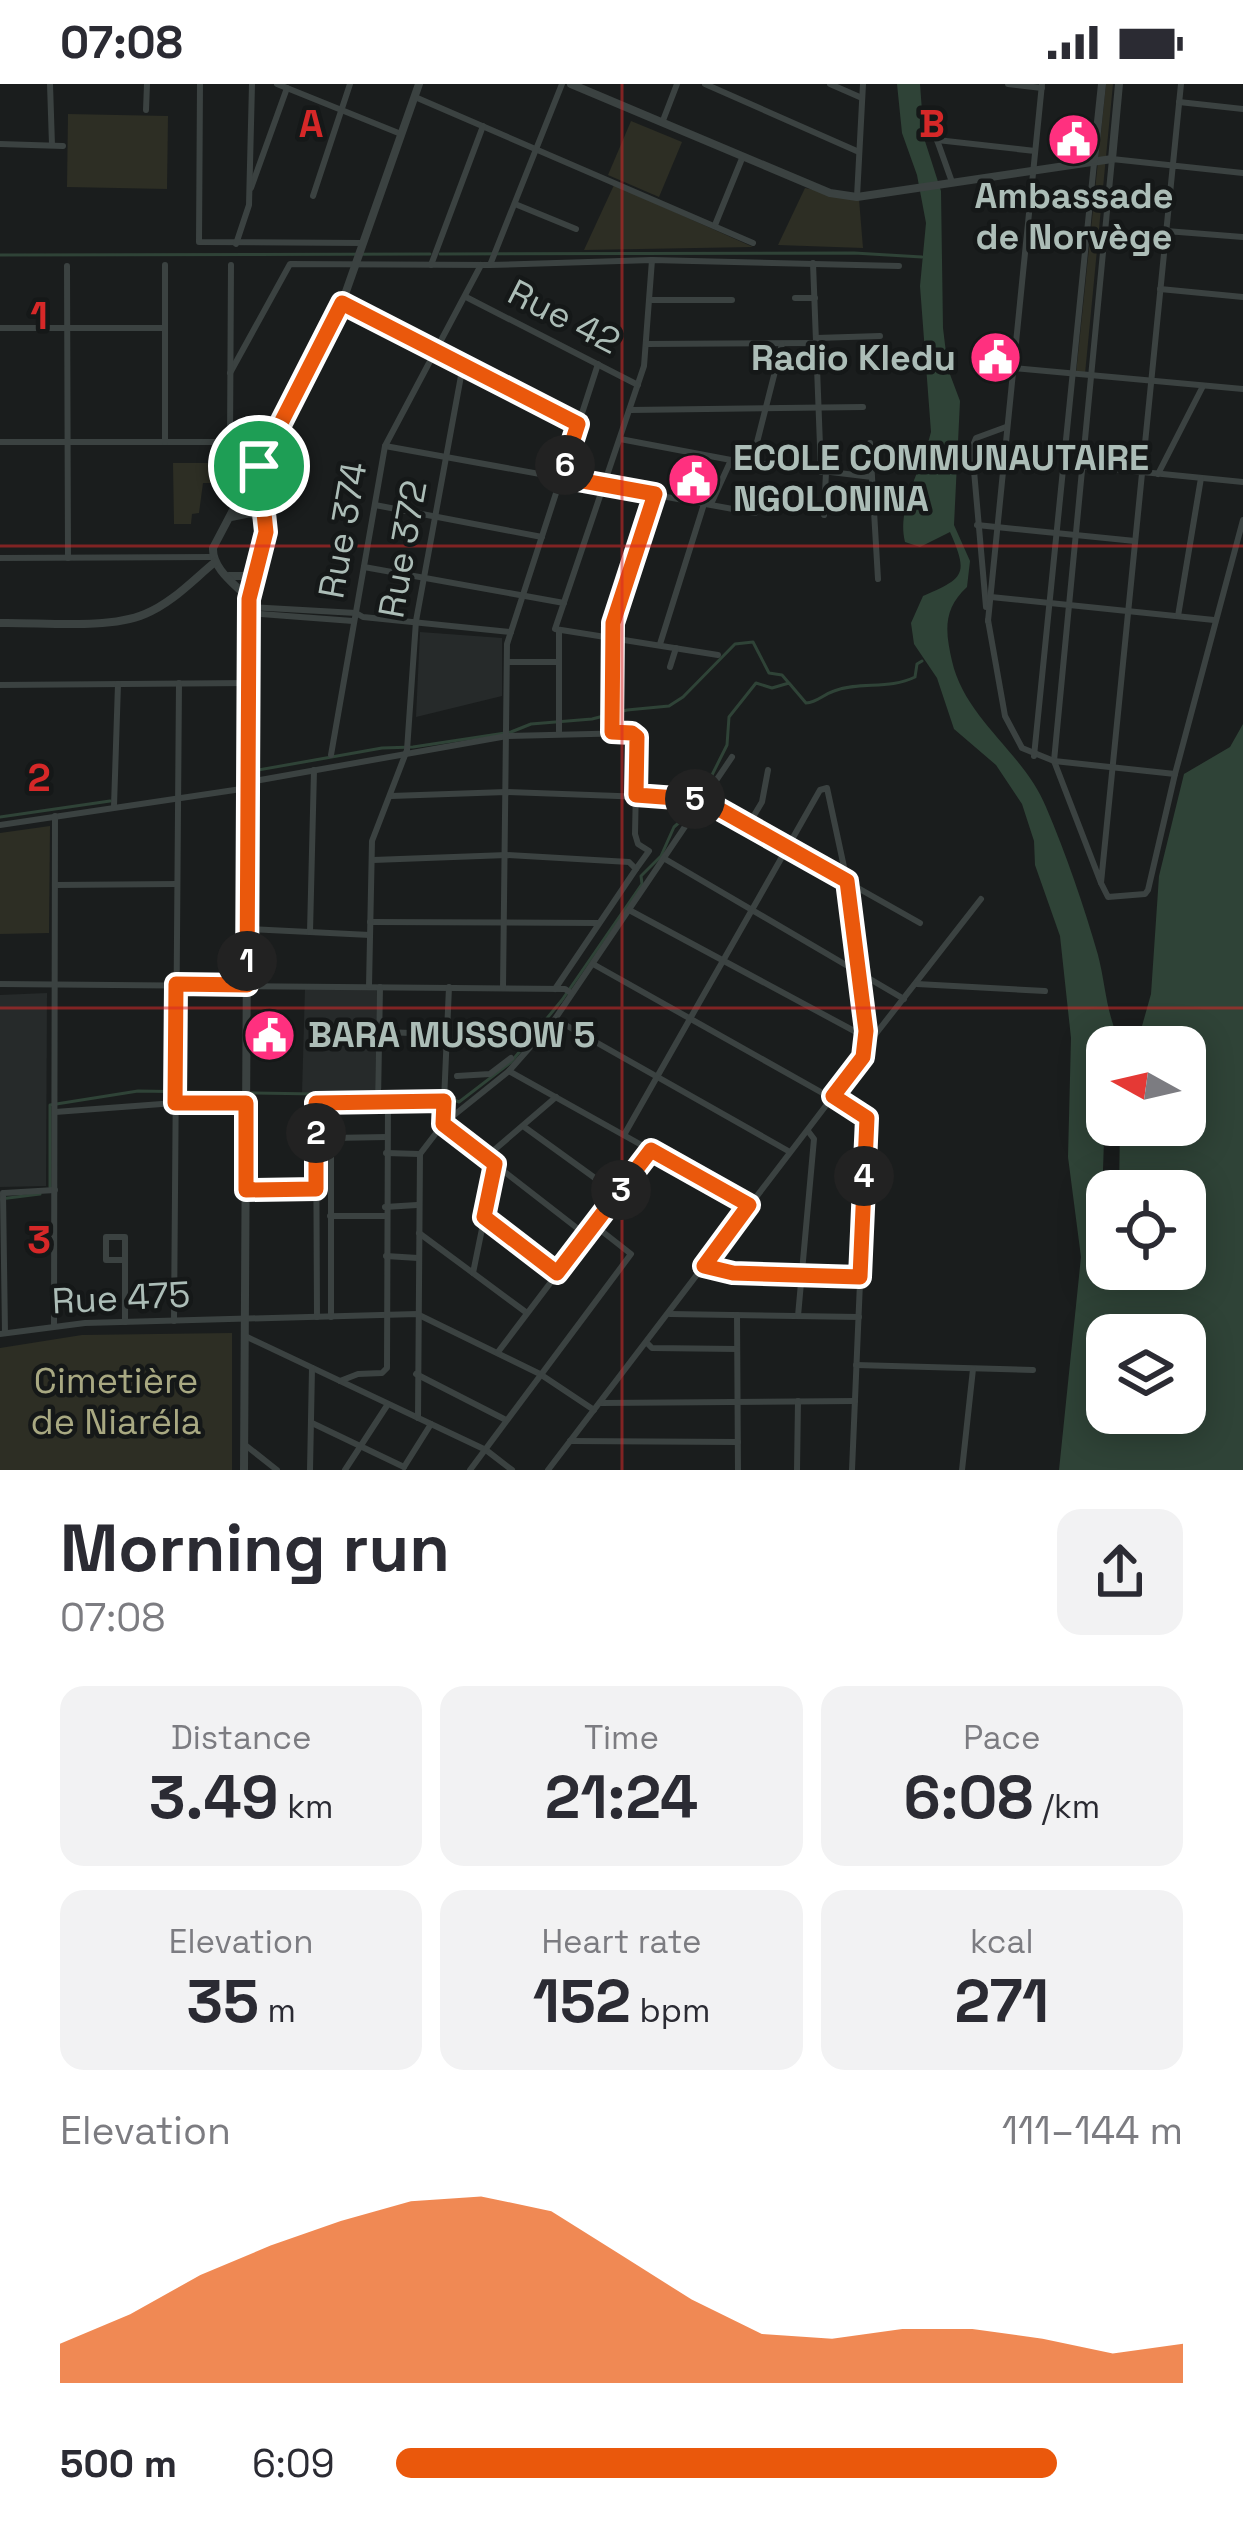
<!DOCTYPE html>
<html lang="en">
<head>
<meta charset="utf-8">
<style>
	body { margin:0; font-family:"Space Grotesk",sans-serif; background:#f2f2f3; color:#2b2b33; height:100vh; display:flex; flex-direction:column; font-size:45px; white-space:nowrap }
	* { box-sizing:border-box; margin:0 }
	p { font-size:39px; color:#7c7c81 }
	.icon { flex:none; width:66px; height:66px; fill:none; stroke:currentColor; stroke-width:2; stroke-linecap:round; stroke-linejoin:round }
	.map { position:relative; height:1386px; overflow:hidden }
	.side { display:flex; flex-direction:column; background:#fff; flex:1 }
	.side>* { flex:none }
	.needle { width:78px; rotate:278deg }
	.controls { position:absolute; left:1086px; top:942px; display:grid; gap:24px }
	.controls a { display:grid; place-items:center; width:120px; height:120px; border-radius:24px; background:#fff; box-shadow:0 6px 30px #0003; font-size:60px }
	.pin { position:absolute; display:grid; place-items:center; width:102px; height:102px; color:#fff; margin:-51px; border:6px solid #fff; border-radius:50%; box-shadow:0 3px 12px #0007 }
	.km { position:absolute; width:60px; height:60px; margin:-30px; border-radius:50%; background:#222; color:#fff; font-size:33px; line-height:60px; text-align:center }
	.round { display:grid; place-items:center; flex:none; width:126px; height:126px; border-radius:24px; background:#f2f2f3 }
	.overview { display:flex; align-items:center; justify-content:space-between; height:204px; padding:0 60px }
	h1 { font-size:66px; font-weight:600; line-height:90px }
	.stats { display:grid; grid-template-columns:repeat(3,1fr); gap:18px; height:204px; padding:12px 60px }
	.stats div { display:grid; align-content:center; border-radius:24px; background:#f2f2f3; text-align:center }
	.stats b { font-size:60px; font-weight:600 }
	.stats small { font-size:33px; font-weight:400 }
	.stats p { font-size:33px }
	.chart { height:336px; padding:24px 60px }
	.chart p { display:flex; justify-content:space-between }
	.chart svg { width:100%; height:216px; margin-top:12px; fill:#ea580c; opacity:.7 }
	ul { padding:0 60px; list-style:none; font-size:39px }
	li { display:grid; grid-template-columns:192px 144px 1fr; align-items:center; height:90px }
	li i { height:30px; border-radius:15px; background:#ea580c }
	.status { display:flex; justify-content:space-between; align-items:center; height:84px; padding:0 60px; background:#fff; direction:ltr }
	.status svg { height:33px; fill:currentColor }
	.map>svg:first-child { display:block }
</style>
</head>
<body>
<div class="status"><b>07:08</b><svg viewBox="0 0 49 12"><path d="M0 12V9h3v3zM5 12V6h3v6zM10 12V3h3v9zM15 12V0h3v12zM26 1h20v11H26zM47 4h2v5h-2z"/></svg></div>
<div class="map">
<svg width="1243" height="1386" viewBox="0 0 1243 1386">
	<rect width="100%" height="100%" fill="#1a1d1d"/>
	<g fill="#262a2a">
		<polygon points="420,548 502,554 502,612 416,633"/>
		<polygon points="305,904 377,905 375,1011 302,1010"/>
		<polygon points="47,909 46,1102 0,1103 0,911"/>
	</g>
	<g fill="#2d2e24">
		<polygon points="1106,0 1113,0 1085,290 1076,290"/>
		<polygon points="68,30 168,32 167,105 67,103"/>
		<polygon points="631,37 682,58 659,113 608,91"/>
		<polygon points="614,101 753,163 584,166"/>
		<polygon points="805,104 859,115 863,164 778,161"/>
		<polygon points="173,379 213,379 213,399 203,399 199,429 192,430 191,440 174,440"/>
		<polygon points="50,742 49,849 0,850 0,749"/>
		<polygon points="232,1249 232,1386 0,1386 0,1264 82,1251"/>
	</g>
	<path fill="#2f4337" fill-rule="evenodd" d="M897 0H920L924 54 941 107 943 244 948 285 960 317 954 441 970 477 967 503C943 525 945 547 952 577 965 635 1024 669 1046 723 1066 770 1084 822 1098 871 1105 898 1106 925 1117 951L1125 955 1142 942 1151 910 1159 792 1184 690 1230 663 1243 640V1386H1059L1081 1173 1068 1073 1071 954 1060 852 1035 781 1034 757 1022 720 996 681 954 645 937 594 914 560 911 539 923 512C964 494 969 491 950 448L920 463 905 458C896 423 923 383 931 348L920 202 926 139 917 91 902 49ZM1187 944C1201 976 1185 1006 1185 1041H1120L1119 1107H1185V1185H1107V1109L1103 1086 1107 963H1172L1179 949ZM1107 1251H1185V1329H1107Z"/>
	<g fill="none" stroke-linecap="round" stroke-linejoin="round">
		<g stroke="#2f4337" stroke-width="3">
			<polyline points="440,170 854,169 922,173"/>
			<polyline points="0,171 430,170"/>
			<polyline points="253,687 382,664 413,663 511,648 531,640 592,635 627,626 669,622 683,613 735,560 753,558 769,589 782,591 788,598"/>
			<path d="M702 711 727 661 729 633 756 599 772 604 789 599 806 619C818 618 822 611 834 607 860 597 889 606 915 593L917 580 922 577"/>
			<polyline points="0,733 110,717"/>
			<polyline points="50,1103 50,1021 138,1007 445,1012 459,1018 511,978 562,916 642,800 641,792 661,772 674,743 690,729"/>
			<polyline points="0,1115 40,1110"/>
		</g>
		<g stroke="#3b4241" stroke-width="6">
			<polyline points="50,0 52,61"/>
			<polyline points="200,0 199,158 363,159"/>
			<polyline points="277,0 401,50"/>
			<polyline points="705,0 859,68"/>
			<polyline points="830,0 862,14"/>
			<polyline points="1008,0 1042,4"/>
			<path d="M1181 0C1153 266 1129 533 1101 799L1054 677 1112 75 1243 89"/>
			<polyline points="415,13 753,159"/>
			<polyline points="1179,18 1243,25"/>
			<polyline points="146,26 147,0"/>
			<polyline points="939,30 937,56 952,98"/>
			<polyline points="662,39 677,0"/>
			<polyline points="937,56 1035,67"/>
			<polyline points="0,60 63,62"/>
			<polyline points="251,104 287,4"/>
			<polyline points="313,112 350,0"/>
			<polyline points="857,113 863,0"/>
			<polyline points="515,120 576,145"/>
			<polyline points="715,141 743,72"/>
			<polyline points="1166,147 1243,153"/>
			<polyline points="236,160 249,121 252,0"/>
			<polyline points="652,176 644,282 555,545 718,571"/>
			<polyline points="813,179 821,388"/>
			<polyline points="431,181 483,42"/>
			<polyline points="490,181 562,0"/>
			<polyline points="67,182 68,474"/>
			<polyline points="1160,205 1243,213"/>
			<polyline points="466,213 638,301"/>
			<polyline points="795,214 815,214"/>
			<polyline points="652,216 732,216"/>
			<polyline points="342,219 578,340"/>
			<polyline points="0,244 164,244"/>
			<polyline points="816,254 880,252"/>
			<polyline points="646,260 816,259"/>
			<polyline points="1013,284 1243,305"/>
			<polyline points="230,289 290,180 490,181 652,176 899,182"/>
			<polyline points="630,326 863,323"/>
			<polyline points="620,355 731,376 872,393"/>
			<polyline points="230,357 231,181"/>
			<polyline points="0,358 268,358"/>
			<polyline points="165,358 165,181"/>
			<polyline points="870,359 878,495"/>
			<polyline points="385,362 755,429"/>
			<polyline points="752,378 782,260"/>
			<polyline points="1082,382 1243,398"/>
			<polyline points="1158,390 1203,302"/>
			<polyline points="711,420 731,376"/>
			<polyline points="375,421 542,453"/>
			<polyline points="824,431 826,388"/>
			<polyline points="977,441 1135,457"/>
			<polyline points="0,474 212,473"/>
			<polyline points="364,483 564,519"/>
			<polyline points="991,513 1214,536"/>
			<polyline points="249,523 356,529 363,533 511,548"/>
			<polyline points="986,523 972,364 976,354 1006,343"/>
			<polyline points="249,529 353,537"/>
			<polyline points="1178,532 1201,394"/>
			<polyline points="988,536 1005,632 1022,664 1054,677 1175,690"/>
			<polyline points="988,537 1042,0"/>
			<polyline points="660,560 704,420"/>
			<polyline points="507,578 558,578"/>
			<polyline points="670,583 676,564"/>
			<polyline points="0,601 249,599"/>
			<polyline points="612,648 613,539 655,409"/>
			<polyline points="559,650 559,546"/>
			<polyline points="331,671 385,362 481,181"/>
			<polyline points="1034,672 1094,79"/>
			<polyline points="732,673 555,935 790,1068"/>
			<polyline points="249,698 507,652 632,649 637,654 635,750 638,760 649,767 636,785"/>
			<polyline points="391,712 506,708 700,715 920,839"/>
			<polyline points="114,722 118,600"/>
			<polyline points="0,741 248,704"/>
			<polyline points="747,743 762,718 768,686"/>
			<polyline points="665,775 904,915"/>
			<polyline points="373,776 507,771 629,778 636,785 555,905"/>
			<polyline points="1101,799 1108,813 1145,810 1148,806 1175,690 1243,436"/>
			<polyline points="55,801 177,800"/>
			<polyline points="631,827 871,956 981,815"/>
			<polyline points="370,838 599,839"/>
			<polyline points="247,845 370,851"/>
			<polyline points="310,848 314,686"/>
			<polyline points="593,880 867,1034 852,1386"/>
			<polyline points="0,900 565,905 571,909"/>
			<polyline points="917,900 1045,907"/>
			<polyline points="369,902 372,757 407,666 416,537 463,281"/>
			<polyline points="449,903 443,1040 586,1151"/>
			<polyline points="503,904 507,560 598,280"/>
			<polyline points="379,948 447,950"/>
			<polyline points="509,987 749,1121"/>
			<polyline points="457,992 490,990 511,974"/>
			<polyline points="378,1017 380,903"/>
			<polyline points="331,1020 331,1233"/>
			<polyline points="55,1028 175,1019 246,1019"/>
			<polyline points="523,1042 617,1110"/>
			<polyline points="331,1054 387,1053"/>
			<polyline points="386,1069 419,1070"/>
			<polyline points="486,1073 556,1013"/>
			<polyline points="246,1106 316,1105"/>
			<polyline points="3,1109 5,1249"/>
			<polyline points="4,1109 55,1106"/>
			<polyline points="385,1123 417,1121"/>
			<polyline points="330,1132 385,1132"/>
			<polyline points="484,1133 557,1189"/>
			<polyline points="419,1149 527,1229"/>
			<polyline points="386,1172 418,1174"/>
			<polyline points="125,1176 106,1176 106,1153 125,1153 125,1238"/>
			<polyline points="703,1182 733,1189 860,1193"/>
			<polyline points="473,1189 495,1081"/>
			<polyline points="670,1230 859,1233"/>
			<polyline points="737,1231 738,1386"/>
			<polyline points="798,1232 814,1055 808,1047"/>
			<polyline points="317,1233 316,1019 444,1017"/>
			<polyline points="174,1237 179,599"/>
			<polyline points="54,1242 55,732"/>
			<polyline points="0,1250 85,1239 417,1230 540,1290 594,1326"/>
			<polyline points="245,1252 486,1366 512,1386"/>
			<polyline points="647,1259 652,1264 737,1265"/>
			<polyline points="498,1268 651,1066"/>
			<polyline points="856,1281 1033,1286"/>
			<polyline points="416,1290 506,1336"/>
			<polyline points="340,1297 358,1290 382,1289 387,1284 388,1016"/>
			<polyline points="601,1319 855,1317"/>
			<polyline points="418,1334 420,1070 443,1040 509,987 555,935"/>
			<polyline points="312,1339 404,1383"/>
			<polyline points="570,1357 738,1358"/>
			<polyline points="244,1360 277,1386"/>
			<polyline points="404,1383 431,1340"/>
			<polyline points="310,1386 312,1284"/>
			<polyline points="345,1386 388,1320"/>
			<polyline points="470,1386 631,1170 594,1141"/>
			<polyline points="548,1386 863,973 866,947 847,797 827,704 820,706 624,1051"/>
			<polyline points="797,1386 798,1317"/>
			<polyline points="962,1386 973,1285"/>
		</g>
		<g stroke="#3b4241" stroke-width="8">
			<polyline points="571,0 830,109 857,113 1112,75 1119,0"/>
			<polyline points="1094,76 1102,0"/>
			<polyline points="231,433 251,429 266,439"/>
			<polyline points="229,492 246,492 259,482"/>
			<path d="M249 515C236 501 212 485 213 464L342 219 419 0"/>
			<path d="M0 539C42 538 107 546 145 530 172 519 193 496 215 478"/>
			<polyline points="244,1386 249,515 267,448 259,383"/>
		</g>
	</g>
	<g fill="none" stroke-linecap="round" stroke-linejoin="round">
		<defs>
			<polygon id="route" points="342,219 578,340 561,393 655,410 613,539 612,648 632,649 637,653 636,711 703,716 847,797 866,947 863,973 833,1012 867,1034 860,1193 733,1189 704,1182 749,1121 651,1066 557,1189 484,1133 495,1080 443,1040 444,1017 316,1019 316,1105 246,1106 246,1019 175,1019 176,900 247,901 249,515 266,448 259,382"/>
		</defs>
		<use href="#route" stroke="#fff" stroke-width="24"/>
		<use href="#route" stroke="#ea580c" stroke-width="15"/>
	</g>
	<path fill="none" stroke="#d62828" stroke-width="3" stroke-opacity="0.55" d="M622 0V1386M0 462H1243M0 924H1243"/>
	<defs>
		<symbol id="civic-disc" viewBox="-11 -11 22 22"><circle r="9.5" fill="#ff307f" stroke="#151818"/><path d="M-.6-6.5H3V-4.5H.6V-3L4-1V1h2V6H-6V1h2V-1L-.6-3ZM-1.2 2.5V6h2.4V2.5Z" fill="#fff"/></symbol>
	</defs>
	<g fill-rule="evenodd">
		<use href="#civic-disc" x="1044" y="26" width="59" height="59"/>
		<use href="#civic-disc" x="966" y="244" width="59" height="59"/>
		<use href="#civic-disc" x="664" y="366" width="59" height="59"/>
		<use href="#civic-disc" x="240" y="922" width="59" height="59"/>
	</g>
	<g text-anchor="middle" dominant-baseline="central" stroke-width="9" stroke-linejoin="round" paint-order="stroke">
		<g font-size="36" font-weight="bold" fill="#acbdb7" stroke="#151818" text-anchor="start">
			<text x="1074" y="112" text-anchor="middle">Ambassade<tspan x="1074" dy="41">de Norvège</tspan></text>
			<text x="956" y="274" text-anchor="end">Radio Kledu</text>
			<text x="733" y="374">ECOLE COMMUNAUTAIRE<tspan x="733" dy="41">NGOLONINA</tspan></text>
			<text x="308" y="951">BARA MUSSOW 5</text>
		</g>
		<g font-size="36" fill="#acbdb7" stroke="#151818">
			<text transform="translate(564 233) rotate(27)">Rue 42</text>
			<text transform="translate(343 446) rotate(-80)">Rue 374</text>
			<text transform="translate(403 465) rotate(-80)">Rue 372</text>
			<text transform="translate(121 1214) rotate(-3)">Rue 475</text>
		</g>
		<g font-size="36" fill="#a9a982" stroke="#151818">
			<text x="116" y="1297">Cimetière<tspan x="116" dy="41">de Niaréla</tspan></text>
		</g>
	</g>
	<g font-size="39" text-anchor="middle" font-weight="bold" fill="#d62828" stroke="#151818" stroke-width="9" stroke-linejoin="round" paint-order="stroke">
		<text x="311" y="53">A</text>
		<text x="932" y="53">B</text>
		<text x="39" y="245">1</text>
		<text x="39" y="707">2</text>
		<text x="39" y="1169">3</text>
	</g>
</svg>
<div class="controls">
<a><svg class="needle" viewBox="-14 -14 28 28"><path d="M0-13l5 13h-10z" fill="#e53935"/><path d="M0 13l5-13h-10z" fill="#7c7c81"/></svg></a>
<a><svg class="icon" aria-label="locate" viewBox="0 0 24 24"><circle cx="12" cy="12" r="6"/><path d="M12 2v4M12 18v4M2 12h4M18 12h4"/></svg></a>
<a><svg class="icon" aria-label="layers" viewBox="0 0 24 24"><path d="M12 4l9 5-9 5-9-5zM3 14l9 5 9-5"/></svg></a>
</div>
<div class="pin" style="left:259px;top:382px;background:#1e9e55"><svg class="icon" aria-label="arrive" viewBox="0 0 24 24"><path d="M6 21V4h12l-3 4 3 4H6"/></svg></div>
<b class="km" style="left:247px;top:877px">1</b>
<b class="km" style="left:316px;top:1049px">2</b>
<b class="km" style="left:621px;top:1106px">3</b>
<b class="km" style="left:864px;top:1092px">4</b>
<b class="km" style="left:695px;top:715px">5</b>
<b class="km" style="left:565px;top:381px">6</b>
</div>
<section class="side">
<div class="overview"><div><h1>Morning run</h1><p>07:08</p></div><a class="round"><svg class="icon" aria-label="share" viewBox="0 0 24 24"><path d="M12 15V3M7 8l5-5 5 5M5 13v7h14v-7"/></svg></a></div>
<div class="stats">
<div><p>Distance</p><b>3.49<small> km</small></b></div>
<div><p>Time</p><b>21:24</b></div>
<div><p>Pace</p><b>6:08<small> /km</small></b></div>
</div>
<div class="stats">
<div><p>Elevation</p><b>35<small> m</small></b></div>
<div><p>Heart rate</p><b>152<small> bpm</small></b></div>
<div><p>kcal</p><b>271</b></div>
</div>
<div class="chart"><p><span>Elevation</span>111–144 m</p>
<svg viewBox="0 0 160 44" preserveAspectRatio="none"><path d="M0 44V36L10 30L20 22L30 16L40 11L50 7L60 6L70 9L80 18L90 27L100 34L110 35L120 33L130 33L140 35L150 38L160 36V44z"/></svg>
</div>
<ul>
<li><b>500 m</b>6:09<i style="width:84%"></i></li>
</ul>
</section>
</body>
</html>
